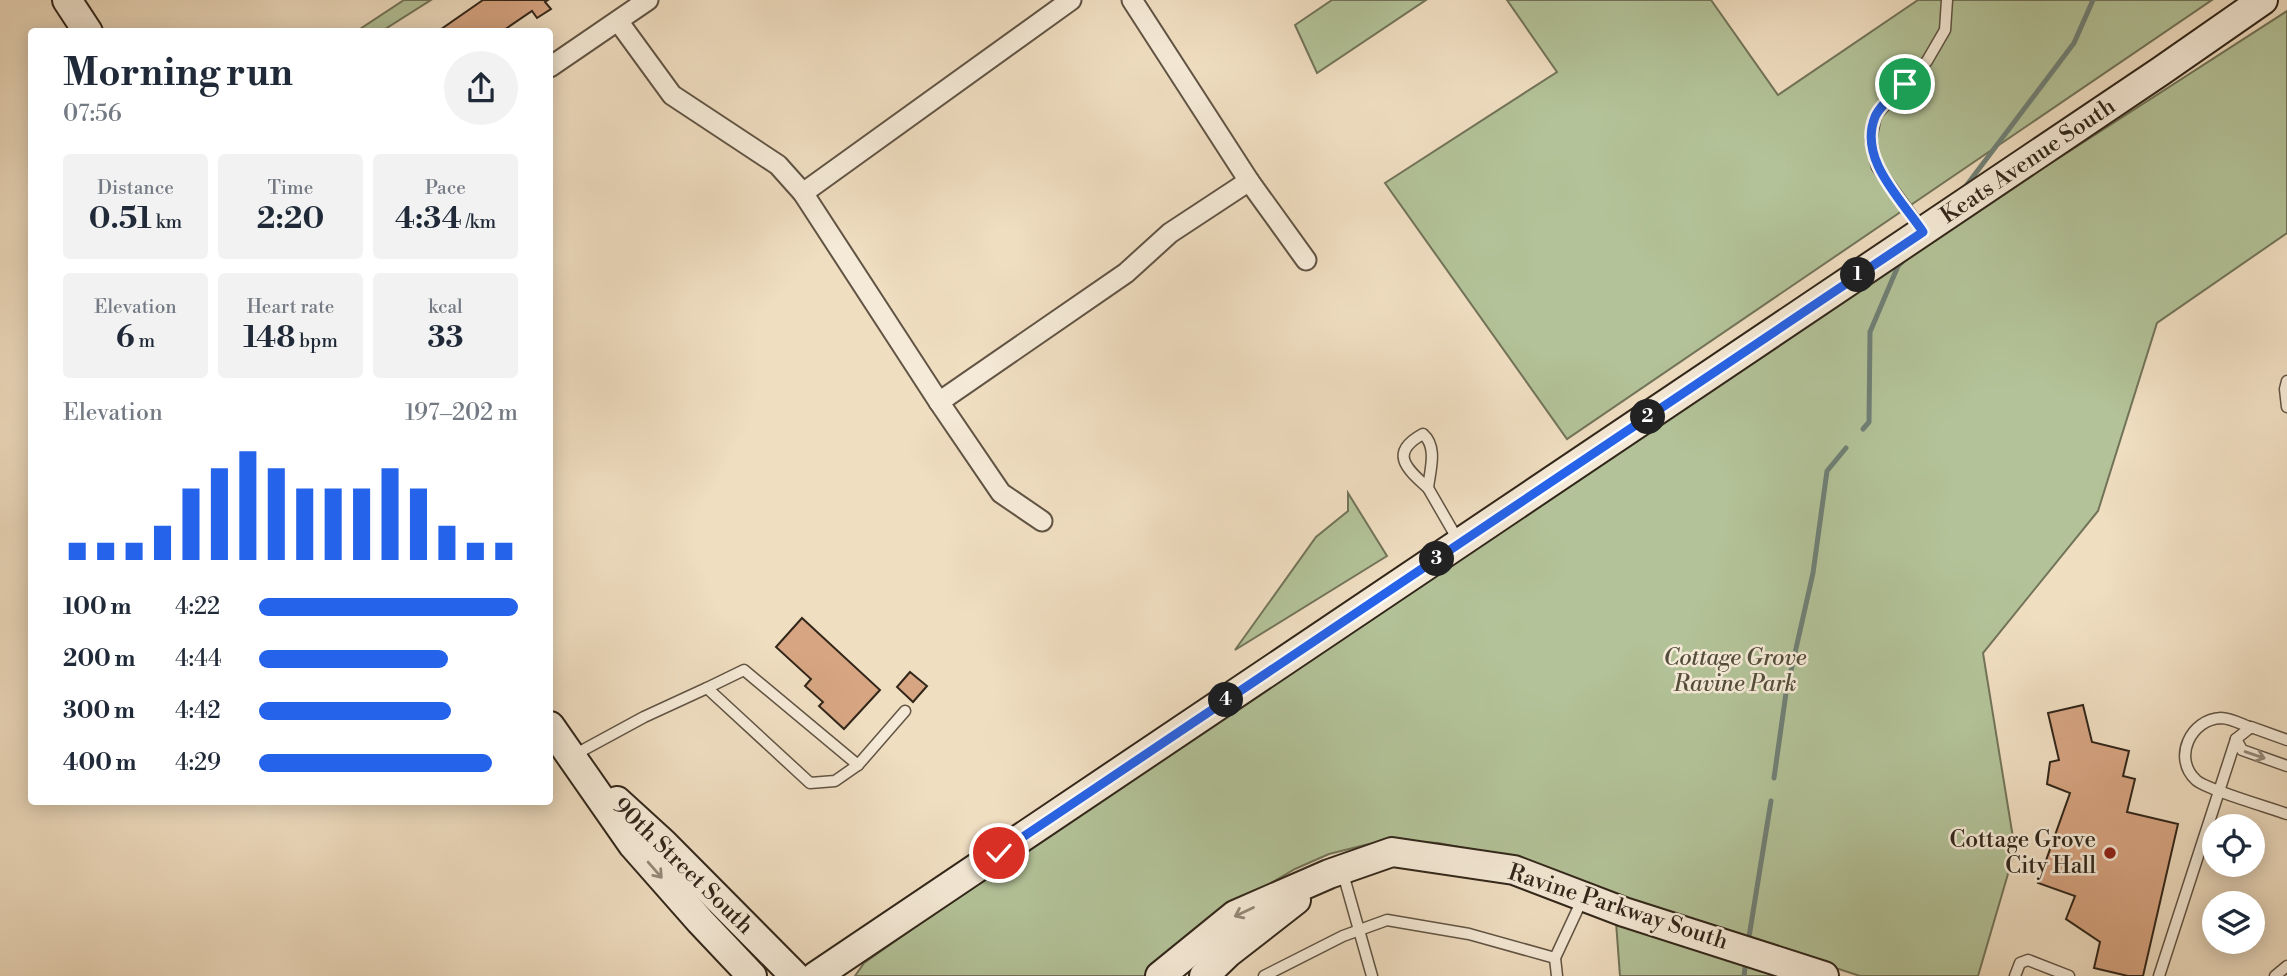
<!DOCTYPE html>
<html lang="en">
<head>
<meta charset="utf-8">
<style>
	body { margin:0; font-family:"Libre Bodoni",serif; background:#f2f2f3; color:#1f2937; height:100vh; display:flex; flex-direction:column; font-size:26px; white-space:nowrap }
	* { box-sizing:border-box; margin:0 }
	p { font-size:23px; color:#747a83 }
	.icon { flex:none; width:38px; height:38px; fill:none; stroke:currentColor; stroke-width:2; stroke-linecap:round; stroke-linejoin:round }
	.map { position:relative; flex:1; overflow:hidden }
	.panel { position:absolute; left:28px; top:28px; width:525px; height:777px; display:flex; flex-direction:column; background:#fff; border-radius:7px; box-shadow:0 4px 18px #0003 }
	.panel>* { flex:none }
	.fabs { position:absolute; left:2202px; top:814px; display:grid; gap:14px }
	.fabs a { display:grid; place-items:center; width:63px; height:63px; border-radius:50%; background:#fff; box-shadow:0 4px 18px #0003; font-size:35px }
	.pin { position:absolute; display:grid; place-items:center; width:60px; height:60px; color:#fff; margin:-30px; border:4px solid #fff; border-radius:50%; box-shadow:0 2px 7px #0007 }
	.km { position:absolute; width:35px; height:35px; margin:-18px; border-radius:50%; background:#222; color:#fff; font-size:19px; line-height:35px; text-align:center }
	.round { display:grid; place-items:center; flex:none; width:74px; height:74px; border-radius:37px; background:#f2f2f3 }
	.summary { display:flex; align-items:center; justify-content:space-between; height:119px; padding:0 35px }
	h1 { font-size:38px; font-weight:700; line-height:52px }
	.stats { display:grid; grid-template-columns:repeat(3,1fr); gap:10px; height:119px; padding:7px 35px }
	.stats div { display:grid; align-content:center; border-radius:7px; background:#f2f2f3; text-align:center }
	.stats b { font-size:30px; font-weight:700 }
	.stats small { font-size:19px; font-weight:400 }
	.stats p { font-size:19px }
	.chart { height:196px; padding:14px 35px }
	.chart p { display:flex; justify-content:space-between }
	.chart svg { width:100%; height:126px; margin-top:7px; stroke:#2563eb; stroke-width:6 }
	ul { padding:0 35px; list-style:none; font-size:23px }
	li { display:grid; grid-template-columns:112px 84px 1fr; align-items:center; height:52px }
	li i { height:18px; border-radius:9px; background:#2563eb }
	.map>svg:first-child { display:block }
</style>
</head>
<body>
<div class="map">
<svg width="2287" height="976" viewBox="0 0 2287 976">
	<rect width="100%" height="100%" fill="#f0dec1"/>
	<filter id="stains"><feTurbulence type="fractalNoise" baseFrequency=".00286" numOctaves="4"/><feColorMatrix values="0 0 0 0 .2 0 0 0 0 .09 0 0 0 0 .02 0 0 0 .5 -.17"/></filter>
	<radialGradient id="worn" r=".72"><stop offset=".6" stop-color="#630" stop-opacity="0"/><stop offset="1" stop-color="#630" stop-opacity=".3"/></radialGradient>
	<g fill="#b3c298" stroke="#727459" stroke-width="2">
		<polygon points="404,0 431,0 382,31 357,31"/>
		<polygon points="1332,0 1426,0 1317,73 1295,25"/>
		<polygon points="1507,0 1711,0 1778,95 1918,0 2212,0 1567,439 1385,183 1557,72"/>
		<polygon points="2287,11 2287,233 2157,323 2098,511 1983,653 2015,850 1978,976 1860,976 1475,850 1438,843 1406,841 1369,844 1329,854 1295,869 1266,886 1150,976 855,976 864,963 911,930 1913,252"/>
		<polygon points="1348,493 1387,556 1235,650 1316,537 1348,511"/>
		<polygon points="1616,922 1782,976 1620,976"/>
	</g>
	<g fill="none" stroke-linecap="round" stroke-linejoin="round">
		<g stroke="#708076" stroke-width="5">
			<polyline points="1963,190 2074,43 2093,0"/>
			<polyline points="1863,429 1869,422 1870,332 1898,266 1904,260"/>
			<polyline points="1774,778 1786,693 1813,573 1827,471 1846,448"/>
			<polyline points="1748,943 1771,801"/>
			<polyline points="1744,976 1746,960"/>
		</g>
	</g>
	<g fill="#d7a582" stroke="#31261a" stroke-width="2">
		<polygon points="483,0 548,0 545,2 551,9 537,18 532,11 501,32 437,32"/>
		<polygon points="802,618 880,690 844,729 819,706 823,702 805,686 811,679 776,647"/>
		<polygon points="910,672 927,686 913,702 897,687"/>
		<polygon points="2083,705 2092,742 2129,751 2123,776 2135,779 2127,812 2178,824 2143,976 2128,976 2094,968 2100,942 2066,919 2075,896 2038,883 2070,793 2047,784 2050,762 2059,760 2048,713"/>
	</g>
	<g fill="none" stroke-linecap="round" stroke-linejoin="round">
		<defs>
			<g id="lane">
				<polyline points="1921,228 1877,167 1871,140 1876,115 1927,61 1945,30 1947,0"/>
				<polyline points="2287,381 2285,389 2287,407"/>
				<path d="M1423 434C1438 447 1430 470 1428 488 1407 469 1388 453 1423 434Z"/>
				<polyline points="1428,488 1458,540"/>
				<polyline points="707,688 744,670 858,765"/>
				<path d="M2252 728C2243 725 2231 718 2221 718 2191 719 2172 758 2196 780 2205 789 2271 808 2287 814"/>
				<polyline points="2287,740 2251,727 2236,739 2242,750 2287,766"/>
				<polyline points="574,755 644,717 707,688 810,783 835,781 858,765 905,711"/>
				<polyline points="1342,870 1372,976"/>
				<polyline points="1264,976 1343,936 1387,920 1469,934 1555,958"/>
				<polyline points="1557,976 1555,958 1582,900"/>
				<polyline points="2015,976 2020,963 2028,960 2069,976"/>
				<polyline points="2159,976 2236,739"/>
				<polyline points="2275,976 2287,966"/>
			</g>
			<g id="street">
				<polyline points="1132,0 1249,181 1306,260"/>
				<polyline points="618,21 672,95 778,165 803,193 939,402 1001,493 1042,521"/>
				<polyline points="550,67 648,0"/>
				<polyline points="803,193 1071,0"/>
				<polyline points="939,402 1126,273 1170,233 1249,181"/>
			</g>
			<g id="secondary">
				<polyline points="67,0 88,32"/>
				<polyline points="550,726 633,845 700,921 752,976"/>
				<polyline points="617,801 663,843 795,976"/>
				<polyline points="816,976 2161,71 2263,0"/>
				<polyline points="1160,976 1235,915 1329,874 1392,852 1514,870 1624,912 1824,976"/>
				<polyline points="1204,976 1228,953 1296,900"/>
			</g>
		</defs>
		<use href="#lane" stroke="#615444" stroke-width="13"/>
		<use href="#street" stroke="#615444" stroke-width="23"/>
		<use href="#secondary" stroke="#31261a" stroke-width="32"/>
		<use href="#lane" stroke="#f5ead7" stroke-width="10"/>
		<use href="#street" stroke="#f5ead7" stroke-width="19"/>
		<use href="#secondary" stroke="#f5ead7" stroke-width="28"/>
	</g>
	<defs><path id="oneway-shaft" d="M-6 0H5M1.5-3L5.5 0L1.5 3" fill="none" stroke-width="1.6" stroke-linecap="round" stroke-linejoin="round" transform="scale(1.75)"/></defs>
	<g stroke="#938878">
		<use href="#oneway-shaft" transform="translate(2255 755) rotate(19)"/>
		<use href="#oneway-shaft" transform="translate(655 870) rotate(49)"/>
		<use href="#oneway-shaft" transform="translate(1244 912) rotate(155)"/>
	</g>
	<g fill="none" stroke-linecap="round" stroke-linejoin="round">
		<defs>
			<path id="route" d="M999 853 1923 232C1901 199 1858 159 1875 117 1880 105 1896 93 1905 84"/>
		</defs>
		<use href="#route" stroke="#fff" stroke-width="14"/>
		<use href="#route" stroke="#2563eb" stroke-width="9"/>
	</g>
	<circle fill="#8f2418" stroke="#f5ead7" stroke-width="2.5" cx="2110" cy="853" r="7"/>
	<g text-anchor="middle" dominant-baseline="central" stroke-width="5" stroke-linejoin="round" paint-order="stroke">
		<g font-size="23" fill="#31261a" stroke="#f5ead7">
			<text transform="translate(2028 161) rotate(-34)">Keats Avenue South</text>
			<text transform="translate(683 866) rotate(44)">90th Street South</text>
			<text transform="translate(1618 907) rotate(18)">Ravine Parkway South</text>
		</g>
		<g font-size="23" font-style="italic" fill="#524d3a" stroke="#f5ead7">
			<text x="1735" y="658">Cottage Grove<tspan x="1735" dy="26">Ravine Park</tspan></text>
		</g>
		<g font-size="23" fill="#31261a" stroke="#f5ead7" text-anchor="end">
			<text x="2096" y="840">Cottage Grove<tspan x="2096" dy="26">City Hall</tspan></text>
		</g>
	</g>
	<rect width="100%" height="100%" filter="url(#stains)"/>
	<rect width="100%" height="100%" fill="url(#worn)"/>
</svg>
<div class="fabs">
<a><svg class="icon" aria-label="locate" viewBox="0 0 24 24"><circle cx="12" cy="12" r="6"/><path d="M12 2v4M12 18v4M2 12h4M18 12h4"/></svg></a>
<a><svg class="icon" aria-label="layers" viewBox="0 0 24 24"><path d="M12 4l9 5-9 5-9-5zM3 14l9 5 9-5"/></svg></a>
</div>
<div class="pin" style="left:1905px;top:84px;background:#1e9e55"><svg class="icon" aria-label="arrive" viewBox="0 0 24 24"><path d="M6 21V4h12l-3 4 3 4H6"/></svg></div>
<div class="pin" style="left:999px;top:853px;background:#d93025"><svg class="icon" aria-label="check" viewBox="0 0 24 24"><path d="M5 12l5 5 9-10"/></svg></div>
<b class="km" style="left:1858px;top:275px">1</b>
<b class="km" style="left:1648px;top:417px">2</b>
<b class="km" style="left:1437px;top:559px">3</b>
<b class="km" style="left:1226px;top:700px">4</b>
<section class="panel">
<div class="summary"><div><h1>Morning run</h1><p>07:56</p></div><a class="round"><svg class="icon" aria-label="share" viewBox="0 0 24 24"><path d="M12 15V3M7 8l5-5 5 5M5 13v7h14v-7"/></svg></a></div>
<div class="stats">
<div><p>Distance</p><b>0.51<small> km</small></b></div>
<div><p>Time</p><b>2:20</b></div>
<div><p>Pace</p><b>4:34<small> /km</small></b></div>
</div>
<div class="stats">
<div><p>Elevation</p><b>6<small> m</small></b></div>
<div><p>Heart rate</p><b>148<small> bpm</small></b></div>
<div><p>kcal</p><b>33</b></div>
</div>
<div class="chart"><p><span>Elevation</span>197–202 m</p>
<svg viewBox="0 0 160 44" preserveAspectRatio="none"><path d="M5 44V38M15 44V38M25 44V38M35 44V32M45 44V19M55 44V12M65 44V6M75 44V12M85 44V19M95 44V19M105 44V19M115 44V12M125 44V19M135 44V32M145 44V38M155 44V38"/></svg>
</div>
<ul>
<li><b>100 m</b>4:22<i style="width:100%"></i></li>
<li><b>200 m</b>4:44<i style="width:73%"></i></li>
<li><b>300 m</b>4:42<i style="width:74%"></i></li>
<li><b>400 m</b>4:29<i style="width:90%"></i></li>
</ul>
</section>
</div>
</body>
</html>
